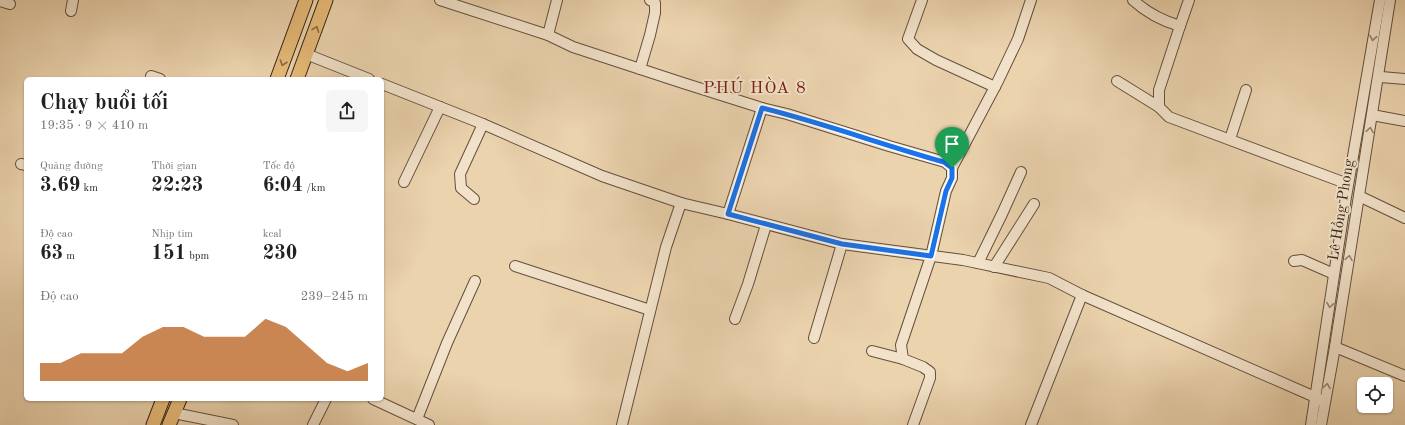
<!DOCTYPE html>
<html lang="vi">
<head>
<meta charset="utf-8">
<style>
	body { margin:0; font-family:"Old Standard TT",serif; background:#f6f6f6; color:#222; height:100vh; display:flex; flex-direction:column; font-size:15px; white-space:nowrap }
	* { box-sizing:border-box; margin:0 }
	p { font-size:13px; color:#767676 }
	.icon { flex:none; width:22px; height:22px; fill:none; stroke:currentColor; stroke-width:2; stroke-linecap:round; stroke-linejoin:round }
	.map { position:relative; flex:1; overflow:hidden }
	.panel { position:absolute; left:24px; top:77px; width:360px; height:324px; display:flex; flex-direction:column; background:#fff; border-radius:6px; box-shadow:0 1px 3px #0004 }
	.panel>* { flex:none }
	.controls { position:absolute; left:1357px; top:377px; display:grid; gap:8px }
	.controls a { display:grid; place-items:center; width:36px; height:36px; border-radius:6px; background:#fff; box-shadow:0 1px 3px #0004; font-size:20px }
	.pin { position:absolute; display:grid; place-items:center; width:34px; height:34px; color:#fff; margin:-41px -17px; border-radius:50% 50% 50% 0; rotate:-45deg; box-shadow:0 0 4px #0007 }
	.pin .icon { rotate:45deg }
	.round { display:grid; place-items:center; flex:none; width:42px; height:42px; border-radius:6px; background:#f6f6f6 }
	.overview { display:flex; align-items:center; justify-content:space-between; height:68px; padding:0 16px }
	h1 { font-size:22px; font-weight:600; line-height:30px }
	.metrics { display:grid; grid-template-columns:repeat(3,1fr); gap:6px; height:68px; padding:4px 16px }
	.metrics div { display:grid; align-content:center }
	.metrics b { font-size:20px; font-weight:600 }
	.metrics small { font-size:11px; font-weight:400 }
	.metrics p { font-size:11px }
	.chart { height:112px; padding:8px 16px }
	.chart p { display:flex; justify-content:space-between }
	.chart svg { width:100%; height:72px; margin-top:4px; fill:#b45309; opacity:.7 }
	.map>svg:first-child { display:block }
</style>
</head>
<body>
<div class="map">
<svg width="1405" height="425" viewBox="0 0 1405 425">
	<rect width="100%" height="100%" fill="#ebd3ae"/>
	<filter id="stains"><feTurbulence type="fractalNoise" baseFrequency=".005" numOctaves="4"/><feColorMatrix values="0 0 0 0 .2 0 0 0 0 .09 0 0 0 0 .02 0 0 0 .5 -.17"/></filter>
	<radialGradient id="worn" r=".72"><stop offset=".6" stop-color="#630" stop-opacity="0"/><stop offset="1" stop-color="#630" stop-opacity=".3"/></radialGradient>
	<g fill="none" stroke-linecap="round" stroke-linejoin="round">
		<defs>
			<g id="minor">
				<polyline points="440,0 548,35 573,47 683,83 762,108 787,114 889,146 945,162 952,168"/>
				<polyline points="922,0 908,39 917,49 936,60 995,87"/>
				<path d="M1133 0C1146 12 1163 21 1180 26L1159 90V107L1169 117 1348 184"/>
				<polyline points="0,1 10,4"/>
				<polyline points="71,11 73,0"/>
				<polyline points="1180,26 1189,0"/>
				<polyline points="548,35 557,0"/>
				<polyline points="306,54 369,79"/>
				<polyline points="640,69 650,35 655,13 655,3 650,0"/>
				<polyline points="151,76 160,79"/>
				<polyline points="1378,79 1381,77 1405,79"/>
				<polyline points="1117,81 1159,107"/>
				<polyline points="382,84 483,124 602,176 681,203 728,214 842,244 963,260 1049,278 1082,295 1315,397 1324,402"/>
				<polyline points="1372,115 1405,121"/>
				<polyline points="1230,139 1246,90"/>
				<polyline points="21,164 26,165"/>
				<polyline points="404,182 440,107"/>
				<polyline points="1359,196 1405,218"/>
				<polyline points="474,199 461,188 460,174 483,124"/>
				<polyline points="728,214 762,108"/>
				<polyline points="1294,261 1302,260 1334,274"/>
				<polyline points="978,263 1002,214 1021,172"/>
				<polyline points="515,266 650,310"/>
				<polyline points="994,267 1034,204"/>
				<polyline points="735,319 748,284 766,225"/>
				<polyline points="814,338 842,244"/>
				<polyline points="1335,347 1405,376"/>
				<polyline points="872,351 903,359"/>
				<polyline points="373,399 429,425"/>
				<polyline points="174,413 233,425"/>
				<polyline points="417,419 447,343 475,281"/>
				<polyline points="313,425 326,399"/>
				<polyline points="622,425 666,247 681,203"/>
				<polyline points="913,425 930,378 930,372 923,367 903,359 901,345 931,256 946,191 952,178 952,168 997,83 1018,39 1031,0"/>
				<polyline points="1031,425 1082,295"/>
				<polyline points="1311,425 1346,197 1380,0"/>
				<polyline points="1321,425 1335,347 1390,0"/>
			</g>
			<g id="major">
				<polyline points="277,79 306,0"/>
				<polyline points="297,79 326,0"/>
				<polyline points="153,425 163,399"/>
				<polyline points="169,425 180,399"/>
			</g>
		</defs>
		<use href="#minor" stroke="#62503e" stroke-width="12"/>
		<use href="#major" stroke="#352519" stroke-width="15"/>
		<use href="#minor" stroke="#f2e2ca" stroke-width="10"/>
		<use href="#major" stroke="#e6ba77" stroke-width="13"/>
	</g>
	<defs><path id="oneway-chevron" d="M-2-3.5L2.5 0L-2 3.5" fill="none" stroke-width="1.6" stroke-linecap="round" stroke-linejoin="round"/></defs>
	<g stroke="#856843">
		<use href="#oneway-chevron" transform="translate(316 29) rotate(-69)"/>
		<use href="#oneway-chevron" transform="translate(283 63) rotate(109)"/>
	</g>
	<g stroke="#948472">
		<use href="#oneway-chevron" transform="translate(1373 38) rotate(100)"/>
		<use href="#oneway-chevron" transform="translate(1370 130) rotate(-81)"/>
		<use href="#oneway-chevron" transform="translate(1349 258) rotate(-81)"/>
		<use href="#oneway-chevron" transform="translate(1330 305) rotate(99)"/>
		<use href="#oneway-chevron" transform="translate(1327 386) rotate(-81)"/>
	</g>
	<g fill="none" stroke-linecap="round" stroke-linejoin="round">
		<defs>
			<path id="route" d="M762 108C823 123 883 145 944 162L952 168V178L946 191 931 256 842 244 728 214Z"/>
		</defs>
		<use href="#route" stroke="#fff" stroke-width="8"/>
		<use href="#route" stroke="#1a73e8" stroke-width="5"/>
	</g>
	<g text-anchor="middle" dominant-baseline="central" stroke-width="4" stroke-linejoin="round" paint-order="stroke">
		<g font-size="15" fill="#352519" stroke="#f2e2ca">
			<text transform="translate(1342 210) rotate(-81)">Lê Hồng Phong</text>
		</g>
		<g font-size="17" letter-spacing="1" fill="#7a1f14" stroke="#f2e2ca">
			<text x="755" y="88">PHÚ HÒA 8</text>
		</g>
	</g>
	<rect width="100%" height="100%" filter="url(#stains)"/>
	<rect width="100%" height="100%" fill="url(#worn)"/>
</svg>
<div class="controls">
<a><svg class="icon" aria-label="locate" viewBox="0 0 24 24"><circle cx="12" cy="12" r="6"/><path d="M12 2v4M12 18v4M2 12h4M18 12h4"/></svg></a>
</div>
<div class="pin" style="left:952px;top:168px;background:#1e9e55"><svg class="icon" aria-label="arrive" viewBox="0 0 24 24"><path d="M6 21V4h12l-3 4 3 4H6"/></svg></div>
<section class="panel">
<div class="overview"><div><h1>Chạy buổi tối</h1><p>19:35 · 9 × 410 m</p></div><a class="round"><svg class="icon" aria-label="share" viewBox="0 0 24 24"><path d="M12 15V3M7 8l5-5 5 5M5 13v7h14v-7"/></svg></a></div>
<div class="metrics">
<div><p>Quãng đường</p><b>3.69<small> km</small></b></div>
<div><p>Thời gian</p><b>22:23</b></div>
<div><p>Tốc độ</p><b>6:04<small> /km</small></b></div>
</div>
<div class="metrics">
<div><p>Độ cao</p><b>63<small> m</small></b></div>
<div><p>Nhịp tim</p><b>151<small> bpm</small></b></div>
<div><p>kcal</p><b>230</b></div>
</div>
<div class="chart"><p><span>Độ cao</span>239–245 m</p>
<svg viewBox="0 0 160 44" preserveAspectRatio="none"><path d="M0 44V33L10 33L20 27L30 27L40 27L50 17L60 11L70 11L80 17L90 17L100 17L110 6L120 11L130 22L140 33L150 38L160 33V44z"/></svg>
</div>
</section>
</div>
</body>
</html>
